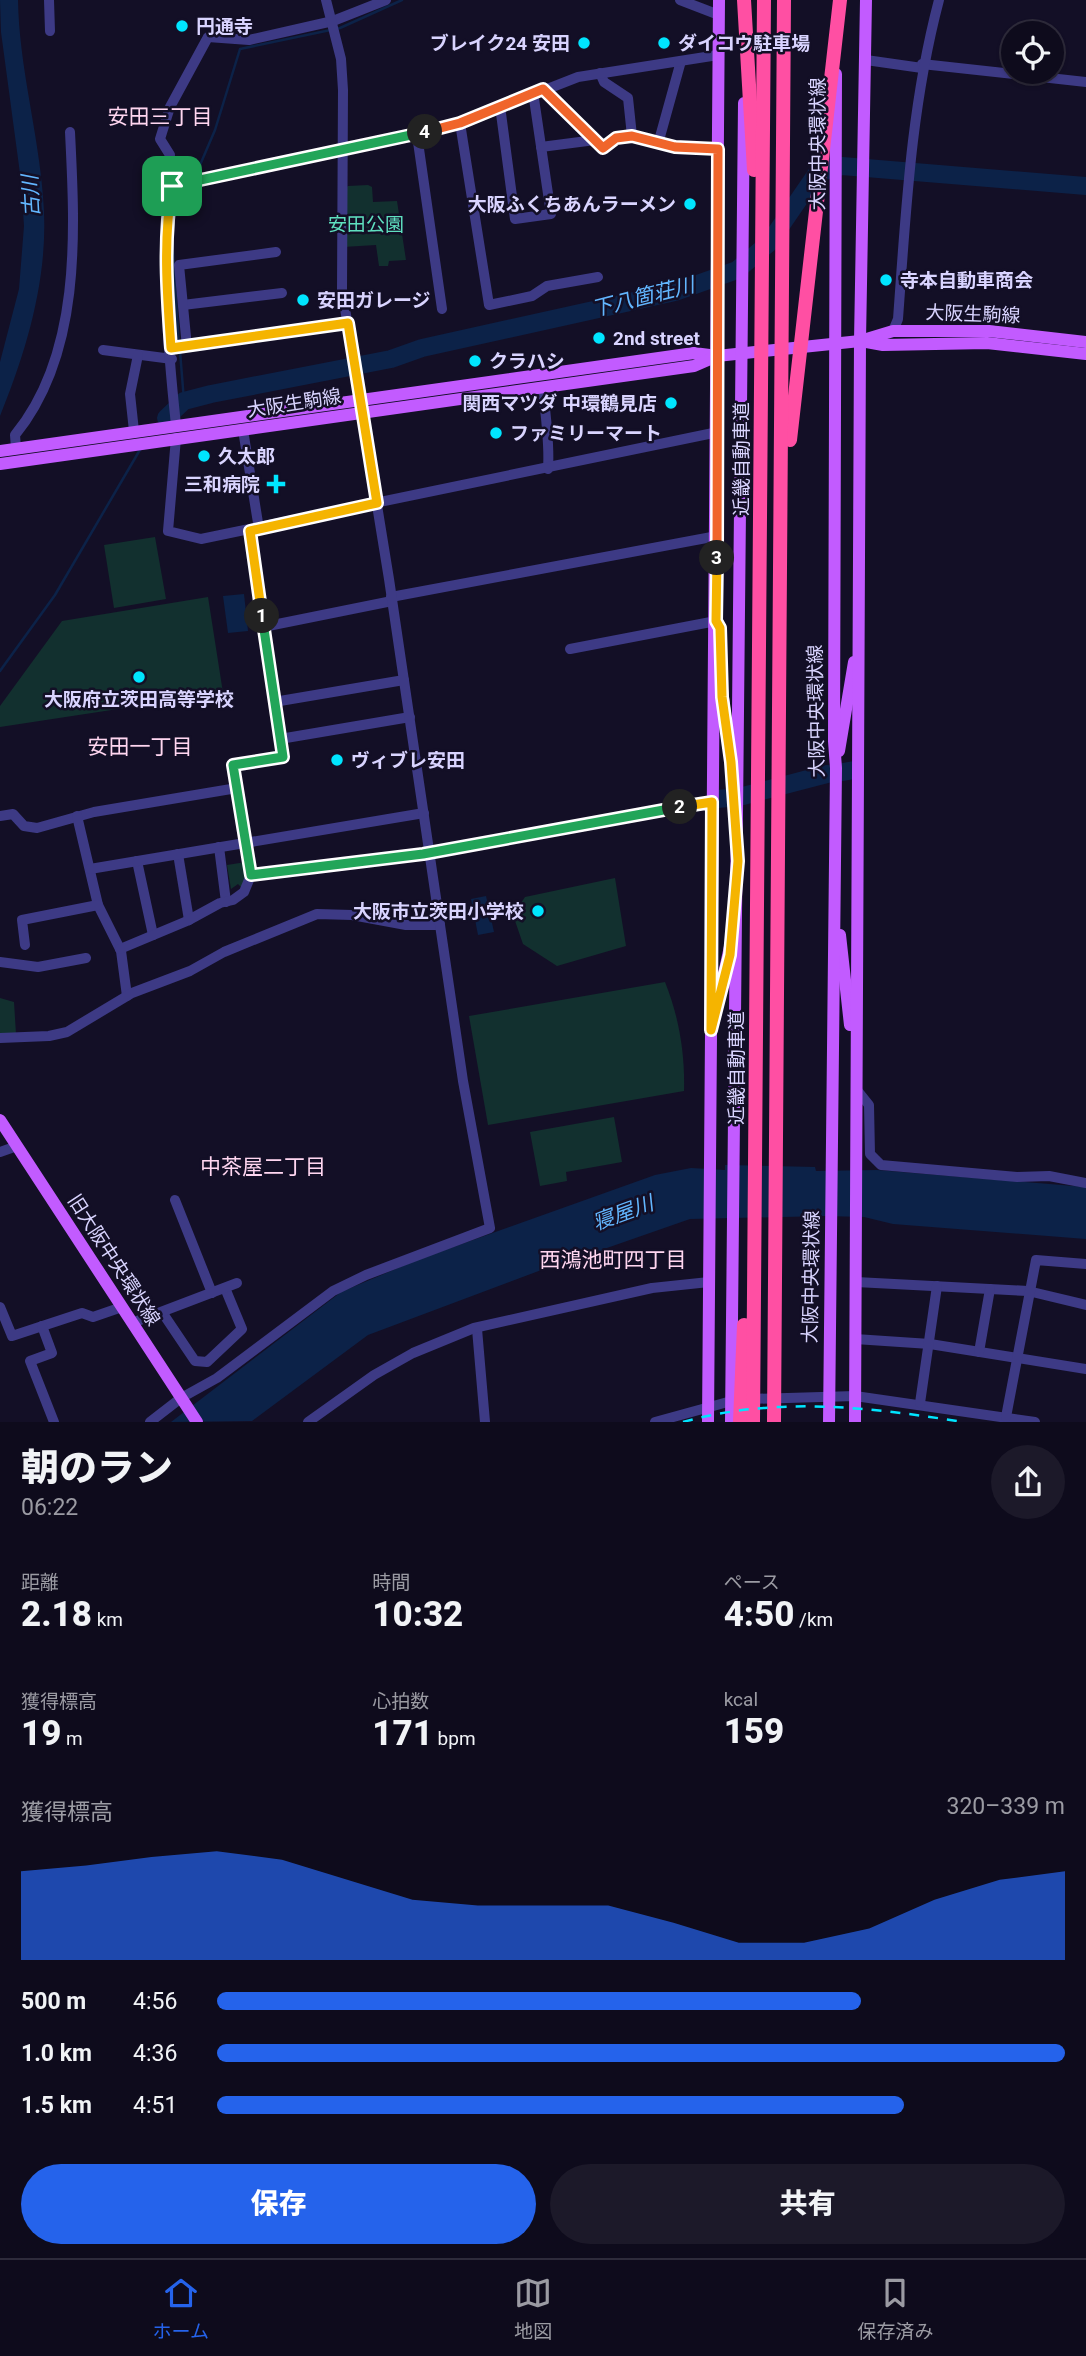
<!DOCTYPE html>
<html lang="ja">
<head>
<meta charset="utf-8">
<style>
	body { margin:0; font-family:Roboto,"Noto Sans JP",sans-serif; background:#1c1929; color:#f1f3f6; height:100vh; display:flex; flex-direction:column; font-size:26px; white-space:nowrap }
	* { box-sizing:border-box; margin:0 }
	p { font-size:23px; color:#9b9ba3 }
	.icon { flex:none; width:38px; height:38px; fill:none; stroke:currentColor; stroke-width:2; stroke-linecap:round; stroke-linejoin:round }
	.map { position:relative; height:1422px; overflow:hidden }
	.panel { display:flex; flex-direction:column; background:#0e0b1c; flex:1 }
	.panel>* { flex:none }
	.fabs { position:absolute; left:1001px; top:21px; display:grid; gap:14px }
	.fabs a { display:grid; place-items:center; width:63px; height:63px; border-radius:50%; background:#0e0b1c; box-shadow:0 2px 5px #0004,0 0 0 2px #2e2b3b; font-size:35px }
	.pin { position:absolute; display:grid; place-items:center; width:60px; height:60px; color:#fff; margin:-30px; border-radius:14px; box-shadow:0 4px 10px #0006 }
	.km { position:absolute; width:35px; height:35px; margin:-18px; border-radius:50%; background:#222; color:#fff; font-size:19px; line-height:35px; text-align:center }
	.round { display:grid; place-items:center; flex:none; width:74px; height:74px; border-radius:37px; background:#1c1929 }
	.headline { display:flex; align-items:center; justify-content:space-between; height:119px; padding:0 21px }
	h1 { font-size:38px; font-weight:800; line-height:52px }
	.figures { display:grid; grid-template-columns:repeat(3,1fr); gap:10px; height:119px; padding:7px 21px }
	.figures div { display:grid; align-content:center }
	.figures b { font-size:35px; font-weight:800 }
	.figures small { font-size:19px; font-weight:400 }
	.figures p { font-size:19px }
	.chart { height:196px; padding:14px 21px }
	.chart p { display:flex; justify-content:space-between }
	.chart svg { width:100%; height:126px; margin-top:7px; fill:#2563eb; opacity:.7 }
	.button { display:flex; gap:14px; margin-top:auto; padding:14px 21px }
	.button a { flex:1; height:80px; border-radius:42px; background:#2563eb; color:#fff; font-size:28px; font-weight:800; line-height:80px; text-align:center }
	.button a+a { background:#1c1929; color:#f1f3f6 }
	ul { padding:0 21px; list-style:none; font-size:23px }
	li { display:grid; grid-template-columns:112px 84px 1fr; align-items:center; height:52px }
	li i { height:18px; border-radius:9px; background:#2563eb }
	.menu { display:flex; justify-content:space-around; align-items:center; height:98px; border-top:2px solid #2e2b3b; background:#0e0b1c; font-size:19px; color:#9b9ba3 }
	.menu a { display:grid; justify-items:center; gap:4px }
	.menu .on { color:#2563eb }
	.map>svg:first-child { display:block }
</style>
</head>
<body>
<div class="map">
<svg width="1086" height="1422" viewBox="0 0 1086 1422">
	<rect width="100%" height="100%" fill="#130f26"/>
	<g fill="#12302f">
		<polygon points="368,185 372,187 373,202 397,201 406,260 389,261 388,266 379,266 376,245 343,247 344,190 348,186"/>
		<polygon points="155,537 166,599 114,608 104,545"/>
		<polygon points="208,597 223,693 0,727 0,706 62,621"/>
		<polygon points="246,862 248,876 243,889 238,884 231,889 227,865"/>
		<polygon points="615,878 626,946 557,966 523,944 513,915 525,897"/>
		<path d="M665 982C679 1017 685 1053 684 1091L488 1125 469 1016Z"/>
		<polygon points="0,998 14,1002 16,1034 0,1033"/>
		<polygon points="614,1117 622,1162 566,1172 567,1181 540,1186 530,1132"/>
	</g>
	<g fill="#0c2248">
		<path d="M0 0H18C19 66 38 131 43 197 50 272 28 347 0 416V362L19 289 24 226 21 181 1 32Z"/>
		<polygon points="244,594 248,631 228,633 223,596"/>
		<polygon points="486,896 494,932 478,935 471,899"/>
		<polygon points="725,1165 815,1167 816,1171 877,1170 1086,1187 1086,1239 893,1224 864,1217 825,1216 690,1219 604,1249 587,1263 581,1258 568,1260 368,1335 252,1421 171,1422 341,1292 417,1260 655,1175 691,1168 725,1170"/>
	</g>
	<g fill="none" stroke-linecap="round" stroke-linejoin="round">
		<g stroke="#0c2248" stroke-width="2.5">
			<polyline points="194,179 215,130 240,49 340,28 402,0"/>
			<polyline points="179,345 172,238 174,214 191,185"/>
			<polyline points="180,351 184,401"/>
			<polyline points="0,671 55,595 141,448"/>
		</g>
		<g stroke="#0c2248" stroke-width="18">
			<polyline points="166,418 184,401 211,394 391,359 422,348 675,292 737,270 769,243 817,173 842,166 1086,186"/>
			<polyline points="843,772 854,770"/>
			<polyline points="743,796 827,774"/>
			<polyline points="717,799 729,798"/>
		</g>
		<g stroke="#3d3a85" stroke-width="10">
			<polyline points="49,0 50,31"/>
			<polyline points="680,0 719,15"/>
			<polyline points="866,60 922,68"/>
			<polyline points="922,64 1086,82"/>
			<polyline points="600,73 604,82 628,98 632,136"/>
			<polyline points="543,89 603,148 616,138 632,136 675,147 718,149"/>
			<polyline points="500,106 515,219 551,214 533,92"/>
			<polyline points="460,123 489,305 532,296 547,286 598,277"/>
			<polyline points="417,135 442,309"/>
			<polyline points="658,144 681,61"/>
			<polyline points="541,147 595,140"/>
			<polyline points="172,186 168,175 170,155 160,139 170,107 208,37 249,40 333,21 386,0"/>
			<polyline points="183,305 282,293"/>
			<path d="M893 331 898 319C906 210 911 106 939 0"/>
			<polyline points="187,347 179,265 276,252"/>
			<polyline points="171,348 348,323"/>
			<polyline points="103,350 172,359"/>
			<path d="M543 387C545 415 550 441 548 469"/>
			<path d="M176 425C168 350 160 261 172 186L417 135 460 123 578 77 718 55"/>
			<polyline points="243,430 259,529"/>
			<polyline points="134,431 130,394 138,355"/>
			<polyline points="176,438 168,531 201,539 718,432"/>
			<path d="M16 448 15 435C82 353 75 232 70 132"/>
			<polyline points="391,597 717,536"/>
			<polyline points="263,627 392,601"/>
			<polyline points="570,649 716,621"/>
			<polyline points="274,702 404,680"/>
			<polyline points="280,739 410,717"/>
			<polyline points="0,816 13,814 24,826 37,828 94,812 237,788 233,765 283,757 250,531"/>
			<polyline points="77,816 98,905 121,951 127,996"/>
			<polyline points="219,847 226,902"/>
			<polyline points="178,854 189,920"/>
			<polyline points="137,861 153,935"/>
			<polyline points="90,869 424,813"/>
			<polyline points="251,875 423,854 712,802"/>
			<polyline points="25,945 22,920 98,905"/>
			<polyline points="120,949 187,921 220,903 233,900 244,892 251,875 237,788"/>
			<polyline points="0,962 38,967 86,958"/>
			<polyline points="0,1038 49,1036 67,1032 132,993 190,971 224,952 317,914 352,915 406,925 440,925"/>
			<polyline points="857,1090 869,1105 870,1154 881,1165 1017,1177 1049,1176 1086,1183"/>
			<polyline points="0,1152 17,1146"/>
			<polyline points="175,1200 212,1293"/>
			<polyline points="856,1282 1028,1291 1086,1305"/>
			<polyline points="0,1307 12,1336 82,1313 93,1317 122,1307"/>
			<polyline points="162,1312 195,1361 207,1362 242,1329 225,1288"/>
			<polyline points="132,1323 237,1283"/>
			<polyline points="42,1326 52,1353 30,1361 54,1422"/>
			<polyline points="477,1329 485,1422"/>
			<polyline points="855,1339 930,1344 1086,1369"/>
			<polyline points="979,1352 990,1289"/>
			<polyline points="750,1399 855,1396 1035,1422"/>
			<polyline points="920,1403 937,1286"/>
			<polyline points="1006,1417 1036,1260 1086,1264"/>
			<polyline points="150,1422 181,1398 217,1378 333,1291 366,1275 490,1228 463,1081 389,579 342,290 343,90 341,59 326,0"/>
			<polyline points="308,1422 374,1375 413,1353 474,1328 652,1288 709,1282"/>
			<polyline points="655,1422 735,1400"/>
		</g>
		<g stroke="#c25bff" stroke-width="12">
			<polyline points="861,341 883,345 987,343 1086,354"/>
			<polyline points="0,451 694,353 717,356 860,341 893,331 989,331 1086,342"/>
			<polyline points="0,464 694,366 717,356"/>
			<polyline points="721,681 732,774"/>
			<polyline points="839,751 854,662"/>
			<polyline points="840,935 850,1025"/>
			<polyline points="716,1010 731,942"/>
			<polyline points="0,1120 197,1422"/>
			<polyline points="708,1422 719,0"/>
			<polyline points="731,1422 744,103"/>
			<polyline points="829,1422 836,768 834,741 836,74"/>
			<polyline points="855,1422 860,341 866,0"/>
		</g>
		<g stroke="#ff4fa3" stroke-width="14">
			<polyline points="744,0 754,170"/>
			<polyline points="790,440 840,0"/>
			<polyline points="740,1422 744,1325"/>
			<polyline points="753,1422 764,0"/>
			<polyline points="774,1422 784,0"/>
		</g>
		<path stroke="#00e5ff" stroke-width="2.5" stroke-dasharray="10 9" stroke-linecap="butt" d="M683 1422C776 1396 869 1407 963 1422"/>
	</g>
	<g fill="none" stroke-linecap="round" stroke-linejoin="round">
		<defs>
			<path id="split-1" d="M172 186C163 241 167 293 171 348L348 323 377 503 250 531 262 616"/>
			<polyline id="split-2" points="262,616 283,757 233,765 251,875 423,854 680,807"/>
			<polyline id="split-3" points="680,807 712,802 711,1030 730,955 738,861 731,762 722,697 720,628 716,621 717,558"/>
			<polyline id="split-4" points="425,132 460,123 543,89 603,148 616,138 632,136 675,147 718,149 717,558"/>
			<polyline id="split-5" points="172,186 425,132"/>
		</defs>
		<use href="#split-1" stroke="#fff" stroke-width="14"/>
		<use href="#split-2" stroke="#fff" stroke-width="14"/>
		<use href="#split-3" stroke="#fff" stroke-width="14"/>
		<use href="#split-4" stroke="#fff" stroke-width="14"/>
		<use href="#split-5" stroke="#fff" stroke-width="14"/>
		<use href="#split-1" stroke="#f5b400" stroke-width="9"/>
		<use href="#split-2" stroke="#22a559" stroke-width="9"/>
		<use href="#split-3" stroke="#f5b400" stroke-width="9"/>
		<use href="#split-4" stroke="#f0652b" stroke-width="9"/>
		<use href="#split-5" stroke="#22a559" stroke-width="9"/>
	</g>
	<g fill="#00e5ff" stroke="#130f26" stroke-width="2.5">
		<circle cx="182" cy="26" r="7"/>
		<circle cx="584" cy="43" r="7"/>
		<circle cx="664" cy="43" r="7"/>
		<circle cx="690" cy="204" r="7"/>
		<circle cx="886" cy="280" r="7"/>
		<circle cx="303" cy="300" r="7"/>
		<circle cx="599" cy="338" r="7"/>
		<circle cx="475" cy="361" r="7"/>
		<circle cx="671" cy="403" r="7"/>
		<circle cx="496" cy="433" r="7"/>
		<circle cx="204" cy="456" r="7"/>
		<path d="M272.5 473.5h7v7h7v7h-7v7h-7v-7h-7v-7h7z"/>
		<circle cx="139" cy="677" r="7"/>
		<circle cx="337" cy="760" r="7"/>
		<circle cx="538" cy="911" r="7"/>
	</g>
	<g text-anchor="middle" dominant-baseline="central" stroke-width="5" stroke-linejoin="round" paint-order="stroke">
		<g font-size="19" font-weight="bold" fill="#d9d4ff" stroke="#130f26" text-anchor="start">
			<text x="196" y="26">円通寺</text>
			<text x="570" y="43" text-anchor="end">ブレイク24 安田</text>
			<text x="678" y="43">ダイコウ駐車場</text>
			<text x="676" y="204" text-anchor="end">大阪ふくちあんラーメン</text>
			<text x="900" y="280">寺本自動車商会</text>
			<text x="317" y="300">安田ガレージ</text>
			<text x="613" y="338">2nd street</text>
			<text x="489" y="361">クラハシ</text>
			<text x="657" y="403" text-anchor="end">関西マツダ 中環鶴見店</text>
			<text x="510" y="433">ファミリーマート</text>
			<text x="218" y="456">久太郎</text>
			<text x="260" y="484" text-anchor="end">三和病院</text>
			<text x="139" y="699" text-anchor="middle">大阪府立茨田高等学校</text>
			<text x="351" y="760">ヴィブレ安田</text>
			<text x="524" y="911" text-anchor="end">大阪市立茨田小学校</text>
		</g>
		<g font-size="19" fill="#d9d4ff" stroke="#130f26">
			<text transform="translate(817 144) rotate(-90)">大阪中央環状線</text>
			<text transform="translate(973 314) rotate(2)">大阪生駒線</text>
			<text transform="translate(294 403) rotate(-9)">大阪生駒線</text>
			<text transform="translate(741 459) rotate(-90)">近畿自動車道</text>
			<text transform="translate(816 711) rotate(-91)">大阪中央環状線</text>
			<text transform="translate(736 1068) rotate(-90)">近畿自動車道</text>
			<text transform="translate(114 1260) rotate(57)">旧大阪中央環状線</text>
			<text transform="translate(811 1277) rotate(-89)">大阪中央環状線</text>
		</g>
		<g font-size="19" fill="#5fe0c0" stroke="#130f26">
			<text x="366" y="224">安田公園</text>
		</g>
		<g font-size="21" fill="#ffd6f0" stroke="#130f26">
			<text x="160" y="117">安田三丁目</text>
			<text x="140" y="747">安田一丁目</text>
			<text x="263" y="1167">中茶屋二丁目</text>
			<text x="613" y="1260">西鴻池町四丁目</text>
		</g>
		<g font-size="21" font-style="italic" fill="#62b6ff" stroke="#130f26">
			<text transform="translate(31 196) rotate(-93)">古川</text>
			<text transform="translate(643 297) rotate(-14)">下八箇荘川</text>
			<text transform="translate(623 1213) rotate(-20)">寝屋川</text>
		</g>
	</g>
</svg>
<div class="fabs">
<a><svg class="icon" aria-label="locate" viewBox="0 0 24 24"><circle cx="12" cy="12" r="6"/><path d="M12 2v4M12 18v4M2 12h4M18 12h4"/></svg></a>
</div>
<div class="pin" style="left:172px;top:186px;background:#1e9e55"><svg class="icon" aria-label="arrive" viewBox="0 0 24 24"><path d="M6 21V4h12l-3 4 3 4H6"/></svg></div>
<b class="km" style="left:262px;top:616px">1</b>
<b class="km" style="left:680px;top:807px">2</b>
<b class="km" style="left:717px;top:558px">3</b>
<b class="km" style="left:425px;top:132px">4</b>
</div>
<section class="panel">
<div class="headline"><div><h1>朝のラン</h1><p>06:22</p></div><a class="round"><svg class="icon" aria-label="share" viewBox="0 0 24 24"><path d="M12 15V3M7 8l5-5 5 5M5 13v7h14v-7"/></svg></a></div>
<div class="figures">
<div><p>距離</p><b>2.18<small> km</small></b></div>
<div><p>時間</p><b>10:32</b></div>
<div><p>ペース</p><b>4:50<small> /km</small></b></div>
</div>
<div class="figures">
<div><p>獲得標高</p><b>19<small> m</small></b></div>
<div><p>心拍数</p><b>171<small> bpm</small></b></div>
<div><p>kcal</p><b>159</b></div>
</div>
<div class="chart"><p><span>獲得標高</span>320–339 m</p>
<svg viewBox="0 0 160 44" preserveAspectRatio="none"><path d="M0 44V13L10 11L20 8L30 6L40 9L50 16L60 23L70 25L80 25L90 25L100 31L110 38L120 38L130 33L140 23L150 16L160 13V44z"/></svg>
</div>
<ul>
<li><b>500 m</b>4:56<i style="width:76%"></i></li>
<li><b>1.0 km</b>4:36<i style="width:100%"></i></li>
<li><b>1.5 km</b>4:51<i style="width:81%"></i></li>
</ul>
<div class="button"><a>保存</a><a>共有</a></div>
</section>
<nav class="menu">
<a class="on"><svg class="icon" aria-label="home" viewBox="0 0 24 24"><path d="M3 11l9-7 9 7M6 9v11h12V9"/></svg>ホーム</a>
<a><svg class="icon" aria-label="map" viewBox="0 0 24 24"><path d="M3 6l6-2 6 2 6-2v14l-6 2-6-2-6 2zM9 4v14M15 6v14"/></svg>地図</a>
<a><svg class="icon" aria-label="saved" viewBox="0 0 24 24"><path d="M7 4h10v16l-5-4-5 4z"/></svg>保存済み</a>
</nav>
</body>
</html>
